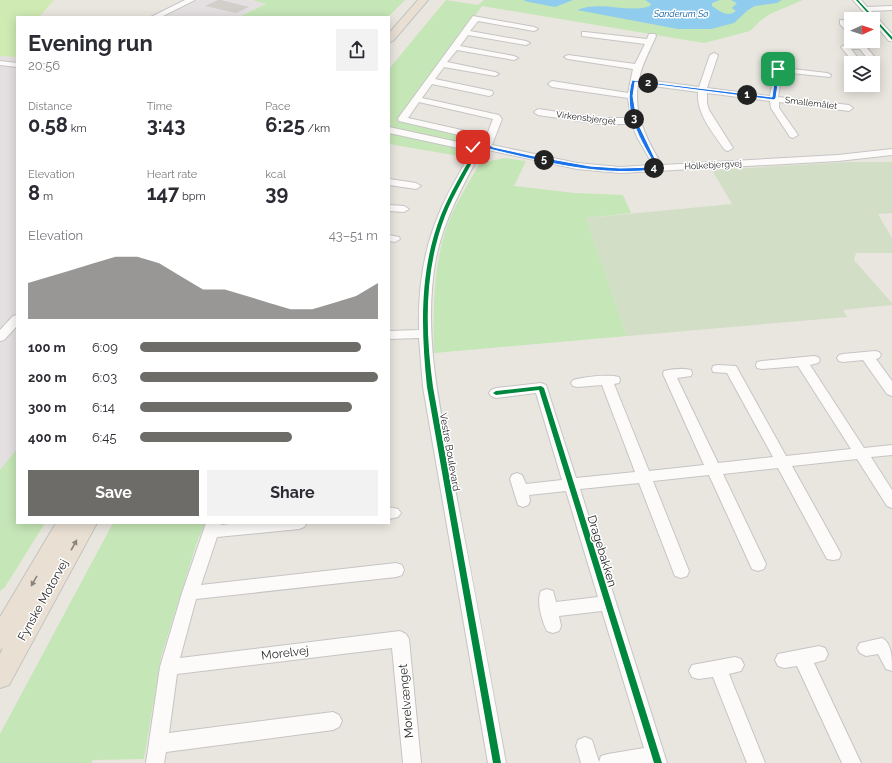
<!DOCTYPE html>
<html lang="en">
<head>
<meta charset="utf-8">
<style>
	body { margin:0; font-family:Raleway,sans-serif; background:#f2f2f3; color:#2b2b33; height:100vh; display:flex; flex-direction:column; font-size:15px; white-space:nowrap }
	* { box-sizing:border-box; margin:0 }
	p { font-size:13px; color:#7c7c81 }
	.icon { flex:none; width:22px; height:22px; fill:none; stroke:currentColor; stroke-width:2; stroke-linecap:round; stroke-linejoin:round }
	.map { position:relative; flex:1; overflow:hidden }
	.drawer { position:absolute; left:16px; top:16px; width:374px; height:508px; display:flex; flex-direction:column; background:#fff; border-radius:0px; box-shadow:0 2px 10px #0003 }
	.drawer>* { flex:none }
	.needle { width:26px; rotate:86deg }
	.controls { position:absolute; left:844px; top:12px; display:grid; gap:8px }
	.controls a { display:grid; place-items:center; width:36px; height:36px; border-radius:0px; background:#fff; box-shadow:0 2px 10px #0003; font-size:20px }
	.pin { position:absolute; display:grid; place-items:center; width:34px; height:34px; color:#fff; margin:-17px; border-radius:8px; box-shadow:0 2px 6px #0006 }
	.km { position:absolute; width:20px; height:20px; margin:-10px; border-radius:50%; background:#222; color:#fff; font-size:11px; line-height:20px; text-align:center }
	.round { display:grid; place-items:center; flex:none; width:42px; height:42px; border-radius:0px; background:#f2f2f3 }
	.head { display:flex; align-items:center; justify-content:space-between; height:68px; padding:0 12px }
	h1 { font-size:22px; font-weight:700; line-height:30px }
	.stats { display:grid; grid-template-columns:repeat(3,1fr); gap:6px; height:68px; padding:4px 12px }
	.stats div { display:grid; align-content:center }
	.stats b { font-size:20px; font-weight:700 }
	.stats small { font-size:11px; font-weight:400 }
	.stats p { font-size:11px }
	.chart { height:112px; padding:8px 12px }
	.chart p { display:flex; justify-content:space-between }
	.chart svg { width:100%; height:72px; margin-top:4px; fill:#6d6c69; opacity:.7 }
	.primary-button { display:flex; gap:8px; margin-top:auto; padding:8px 12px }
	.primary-button a { flex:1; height:46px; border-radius:0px; background:#6d6c69; color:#fff; font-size:16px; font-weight:700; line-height:46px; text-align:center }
	.primary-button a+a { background:#f2f2f3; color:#2b2b33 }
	ul { padding:0 12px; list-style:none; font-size:13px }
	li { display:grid; grid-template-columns:64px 48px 1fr; align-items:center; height:30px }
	li i { height:10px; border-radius:5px; background:#6d6c69 }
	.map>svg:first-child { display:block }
</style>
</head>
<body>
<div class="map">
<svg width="892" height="763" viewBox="0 0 892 763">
	<rect width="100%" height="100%" fill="#e9e6df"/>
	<g fill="#e4e0e2">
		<polygon points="200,0 249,0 265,4 239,17 164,17"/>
		<polygon points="0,56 17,57 17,496 0,520"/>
	</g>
	<g fill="#c5e6b6">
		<polygon points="252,0 405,0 388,17 239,17 266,4"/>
		<path d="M446 0 478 5 484 0H803L770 14 760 21 750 31 704 43 482 6 397 121 479 138C468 142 463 145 459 156L389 144V69Z"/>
		<path d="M505 158 526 161 514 186 575 193 623 195 631 213 586 218 627 336 434 353C433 308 433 265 448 223 455 204 470 181 480 163Z"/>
		<polygon points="17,449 17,523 45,523 5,587 0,591 0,470"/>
		<polygon points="113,523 205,523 197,542 161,657 144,759 93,760 91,763 0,763 0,734"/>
	</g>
	<polygon fill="#d2dec6" points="850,162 892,162 892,213 878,214 892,238 892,253 856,253 854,260 892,303 892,305 843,310 847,317 627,336 586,218 732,204 712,170"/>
	<polygon fill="#d0eab4" points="0,0 54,0 39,17 17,17 17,57 0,56"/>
	<g fill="#8fccee">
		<polygon points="525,0 573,0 555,7 524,1"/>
		<path d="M645 0H720L712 3V6C719 11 728 18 736 11L732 8 737 3 731 0H782L777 3 755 6 748 10 734 23 711 29H678L577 10C602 0 629 14 650 6L651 4Z"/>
	</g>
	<polygon fill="#d2cfca" points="218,0 221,0 249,7 236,13 205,6"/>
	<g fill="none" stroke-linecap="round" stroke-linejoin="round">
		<defs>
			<g id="minor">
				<polygon points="185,0 195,0 161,17 151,17"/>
				<polygon points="853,0 861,0 867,7 892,6 892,10 871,11 892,34 892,41 889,41 873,22 873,19 870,19"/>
				<path d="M473 16 534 27 538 29 534 31 478 21 470 31 526 41 530 43 526 45 468 35 460 46 514 56 518 58 514 60 457 50 447 62 495 72 499 74 495 76 444 67 435 79 492 91 493 93 492 95 489 96 432 84 422 98 499 115 502 119 492 145 577 163 620 167 653 165 637 137 632 124H600L538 115 534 112 538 109 600 118H631L628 98 552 87 548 84 552 81 628 93 633 69 568 59 564 57 568 55 635 64 645 44 582 36V32H585L647 39 649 34H655L656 36C650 50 642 64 639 79L699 87 710 55 714 53 718 55 707 88 770 96 775 67 827 73 831 75 830 77 782 72 778 97 849 105 853 108 849 111 779 102V108L798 135 793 138 790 137 771 108 770 101 707 93V103L709 110 733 148 728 151 725 150C713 133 696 113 698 92L638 84C633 114 647 140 662 165L838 155 892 149V155L838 161 620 173 577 169 488 150 483 145 493 119 419 102 408 118 466 131 468 133 463 136 399 121 398 119 399 117Z"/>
				<polygon points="840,20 851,21 851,25 850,25 851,33 848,33 840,24"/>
				<path d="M856 41H866L871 43V47L867 48 877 60 876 62H853L841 47 845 45H861ZM851 49H860L867 58H858Z"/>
				<polygon points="0,61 17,63 17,67 0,65"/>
				<path d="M389 127 476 146 481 151C463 186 444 219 436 258 421 339 443 420 457 499 474 587 490 675 506 763H488L423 387 419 338 389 339V331L419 330C418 291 423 252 438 216 447 193 460 172 472 151L389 133Z"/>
				<polygon points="389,179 416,183 421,186 416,189 389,185"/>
				<polygon points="389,205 404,206 409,209 404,212 389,211"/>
				<polygon points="389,235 399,237 400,239 395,242 389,241"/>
				<polygon points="17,315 17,326 4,340 0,341 0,330 13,316"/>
				<polygon points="875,351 879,352 881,355 879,358 876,359 892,381 892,396 887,394 863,360 843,362 839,361 837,358 839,355 843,354"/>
				<path d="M814 356 818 357 820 360 818 363 810 365 864 448 892 445V455L871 457 892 490V508L887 506 857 459 792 466 841 554 839 559 833 560 827 559 778 468 723 474 766 564 764 569 758 571 752 569 709 475 653 481 689 571 687 576 681 578 675 576 673 571 639 483 580 489 667 763H581L576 746 578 740 585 737 592 740 599 762 601 756 608 754 644 748 602 611 559 616 561 626 559 631 553 633 547 631C542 621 536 601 541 591L547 589 553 591 556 602 598 597 566 491 529 495 530 501 528 505 523 507 518 505 510 479 512 475 517 473 522 475 526 484 562 480 536 393 496 398 491 396 489 393 491 390 496 388 541 383 546 385 576 478 635 472 602 385 578 387 573 386 571 383 573 380C584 377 608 374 619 377L620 380 619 383 614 384 649 471 704 465 663 374 664 371C672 369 683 368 691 370L692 373 691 376 677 378 718 463 773 457 727 373 713 372 712 369 713 366 718 365 736 366 786 456 851 449 798 366 762 369 757 368 756 365 757 362 762 361Z"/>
				<polygon points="389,507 398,509 401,513 398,517 389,519"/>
				<polygon points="206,523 222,523 221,525 238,523 307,523 304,527 299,529 217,537 201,585 396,563 402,565 404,570 402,575 396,577 196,599 180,658 400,631 406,634 409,639 421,763 403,763 392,648 177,674 169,733 333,712 339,715 342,721 339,727 333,730 166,752 164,763 146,763 160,667 182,593"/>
				<path d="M882 638C892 643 892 658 892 671L886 669 878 654 866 656 860 653 857 648 860 643Z"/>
				<polygon points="819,646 825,648 828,654 825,660 814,663 861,763 842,763 797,666 784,668 778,666 775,660 778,654"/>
				<polygon points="735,657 741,659 744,665 741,671 729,674 765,763 747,763 713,677 698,679 692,677 689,671 692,665"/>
			</g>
			<g id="highway">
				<polygon points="418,0 428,0 393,41 389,42 389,33"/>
				<polygon points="56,523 97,523 9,685 0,688 0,654 3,648 0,650 0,617"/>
			</g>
		</defs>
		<use href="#minor" stroke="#c6c5c5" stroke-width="2"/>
		<use href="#highway" stroke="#c4c4c1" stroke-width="2"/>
		<use href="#minor" fill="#fcfbfa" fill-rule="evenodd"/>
		<use href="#highway" fill="#e9dfd3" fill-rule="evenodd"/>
		<defs>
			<g id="cycleway">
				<polygon points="856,0 858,0 892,37 892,40"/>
				<path d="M475 150 478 151C467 173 454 193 445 216 424 271 425 329 433 387L501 763H493L427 387C421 329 419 271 441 215 450 193 463 171 475 150Z"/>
				<polygon points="541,386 544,388 662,763 654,763 539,390 496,395 493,393 496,391"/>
			</g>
		</defs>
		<use href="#cycleway" stroke="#fff" stroke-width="3"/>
		<use href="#cycleway" fill="#00873e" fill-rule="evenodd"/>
	</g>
	<defs><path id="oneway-solid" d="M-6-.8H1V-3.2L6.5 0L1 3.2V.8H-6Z"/></defs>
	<g fill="#8a847e">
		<use href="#oneway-solid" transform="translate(74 545) rotate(-61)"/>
		<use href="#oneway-solid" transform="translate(34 581) rotate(120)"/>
	</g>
	<path fill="#1a73e8" stroke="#fff" d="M778 68 780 69 776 98 774 100 635 82 633 96 637 121 660 169C604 178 544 162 489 149 483 144 480 146 473 148L471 147 477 143H486L493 147 534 156 590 166 620 168 656 167C641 141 622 111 632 80L772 97 776 69Z"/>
	<g text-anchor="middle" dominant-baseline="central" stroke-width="3" stroke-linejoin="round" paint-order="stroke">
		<g font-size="9" font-style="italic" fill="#075ca0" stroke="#fff">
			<text x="681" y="14">Sanderum Sø</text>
		</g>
		<g font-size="9" fill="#2a2a2a" stroke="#fff">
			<text transform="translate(811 103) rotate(7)">Smallemålet</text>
			<text transform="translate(586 118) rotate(7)">Virkensbjerget</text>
			<text transform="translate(713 165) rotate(-3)">Holkebjergvej</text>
		</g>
		<g font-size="10" fill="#2a2a2a" stroke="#fff">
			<text transform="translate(450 452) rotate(80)">Vestre Boulevard</text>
		</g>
		<g font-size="12" fill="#2a2a2a" stroke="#fff">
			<text transform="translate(602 551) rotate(73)">Dragebakken</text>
			<text transform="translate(43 600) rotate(-61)">Fynske Motorvej</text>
			<text transform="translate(285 653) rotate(-7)">Morelvej</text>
			<text transform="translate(406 701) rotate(-95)">Morelvænget</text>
		</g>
	</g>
</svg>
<div class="controls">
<a><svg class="needle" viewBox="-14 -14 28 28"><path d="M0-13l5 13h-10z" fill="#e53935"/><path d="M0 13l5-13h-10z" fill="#7c7c81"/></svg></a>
<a><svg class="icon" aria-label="layers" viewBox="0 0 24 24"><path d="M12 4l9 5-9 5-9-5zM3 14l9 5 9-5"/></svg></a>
</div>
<div class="pin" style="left:778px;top:69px;background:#1e9e55"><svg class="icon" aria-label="arrive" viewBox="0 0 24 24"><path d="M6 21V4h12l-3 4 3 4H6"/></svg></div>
<div class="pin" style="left:473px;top:147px;background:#d93025"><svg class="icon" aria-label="check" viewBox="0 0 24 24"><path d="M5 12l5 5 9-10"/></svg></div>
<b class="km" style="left:747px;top:95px">1</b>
<b class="km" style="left:648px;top:83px">2</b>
<b class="km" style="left:634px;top:119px">3</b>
<b class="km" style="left:654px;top:168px">4</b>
<b class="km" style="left:544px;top:160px">5</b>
<section class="drawer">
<div class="head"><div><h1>Evening run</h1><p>20:56</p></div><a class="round"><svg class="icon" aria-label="share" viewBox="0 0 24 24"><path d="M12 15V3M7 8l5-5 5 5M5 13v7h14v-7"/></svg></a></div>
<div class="stats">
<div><p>Distance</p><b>0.58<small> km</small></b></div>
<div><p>Time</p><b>3:43</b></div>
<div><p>Pace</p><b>6:25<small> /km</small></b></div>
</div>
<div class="stats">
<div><p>Elevation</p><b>8<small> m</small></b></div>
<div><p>Heart rate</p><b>147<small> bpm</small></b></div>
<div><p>kcal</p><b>39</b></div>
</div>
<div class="chart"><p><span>Elevation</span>43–51 m</p>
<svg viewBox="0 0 160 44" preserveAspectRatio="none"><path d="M0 44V22L10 18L20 14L30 10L40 6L50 6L60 10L70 18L80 26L90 26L100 30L110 34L120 38L130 38L140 34L150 30L160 22V44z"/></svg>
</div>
<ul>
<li><b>100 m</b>6:09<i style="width:93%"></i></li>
<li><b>200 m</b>6:03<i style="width:100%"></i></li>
<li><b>300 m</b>6:14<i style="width:89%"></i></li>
<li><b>400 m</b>6:45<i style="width:64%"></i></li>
</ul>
<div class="primary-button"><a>Save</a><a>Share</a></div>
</section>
</div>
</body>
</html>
